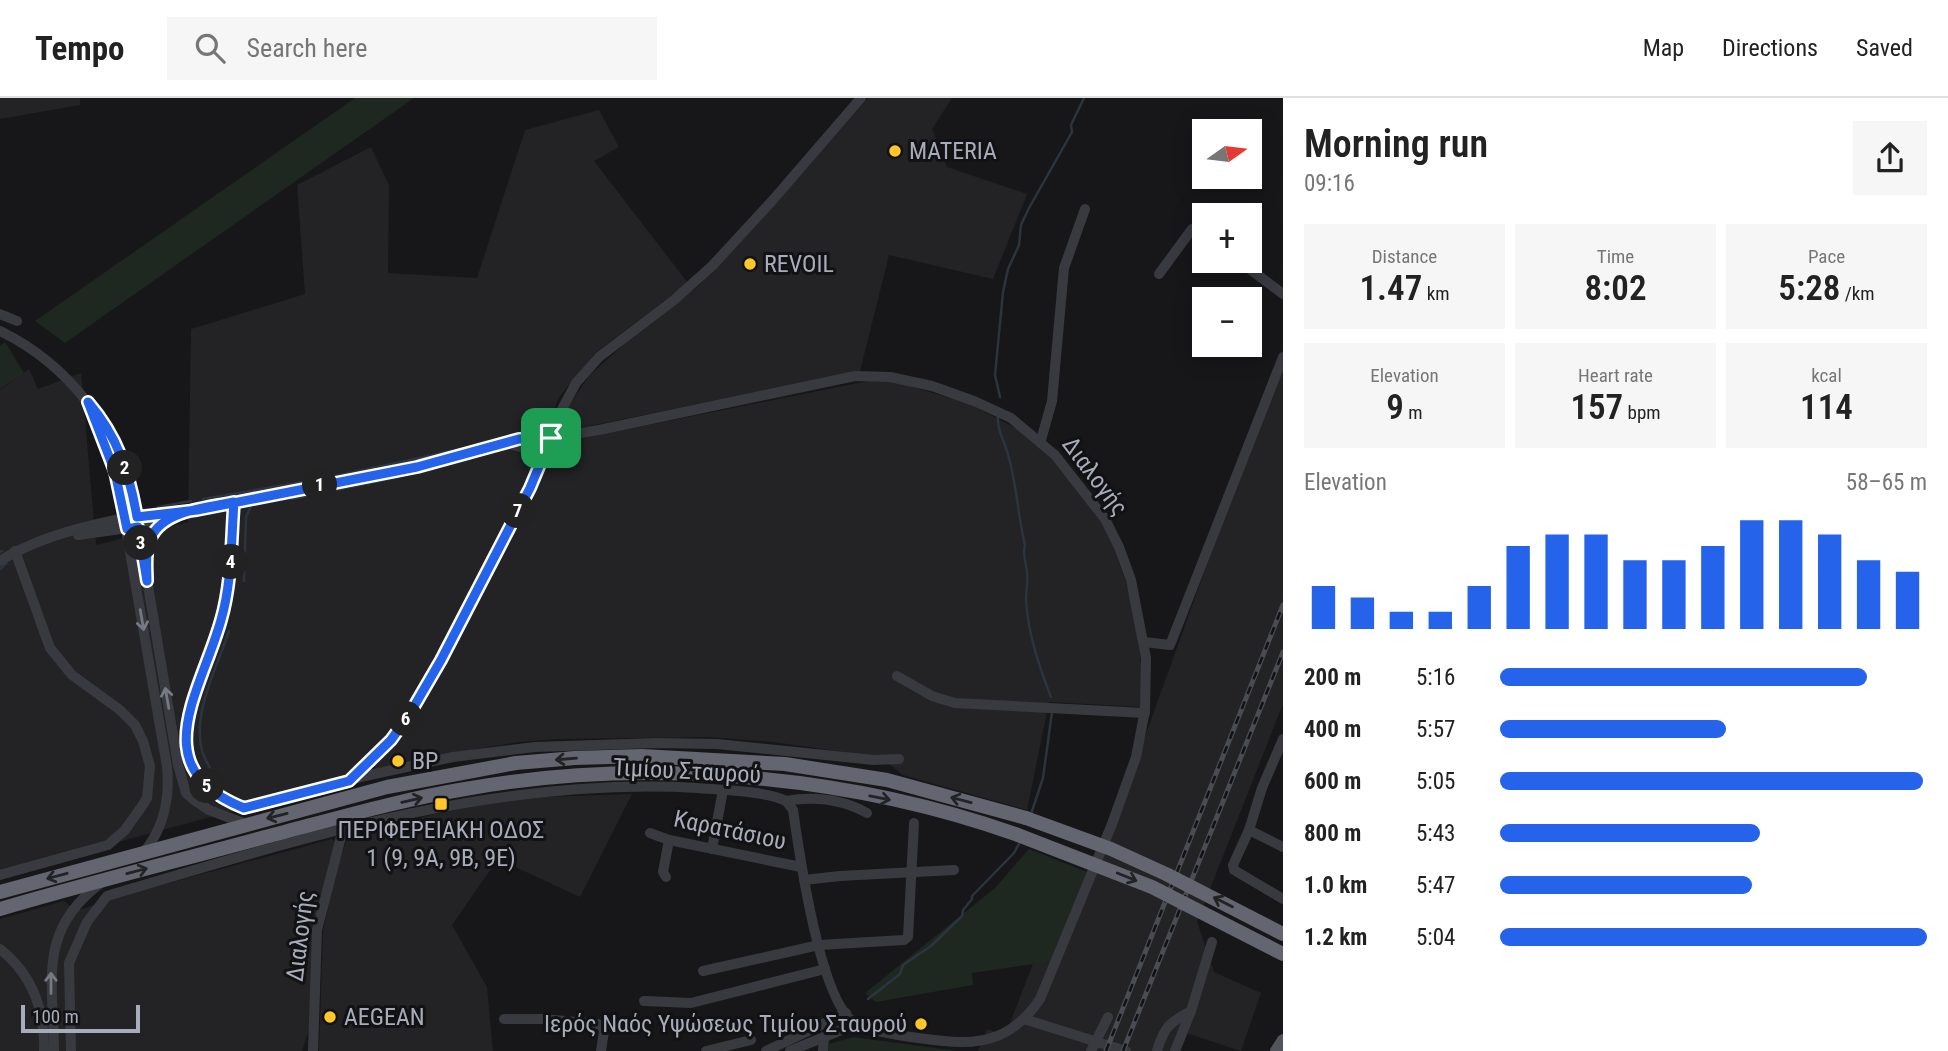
<!DOCTYPE html>
<html lang="en">
<head>
<meta charset="utf-8">
<style>
	body { margin:0; font-family:"Roboto Condensed",sans-serif; background:#f6f6f6; color:#222; height:100vh; display:flex; flex-direction:column; font-size:26px; white-space:nowrap }
	* { box-sizing:border-box; margin:0 }
	p { font-size:23px; color:#767676 }
	.icon { flex:none; width:38px; height:38px; fill:none; stroke:currentColor; stroke-width:2; stroke-linecap:round; stroke-linejoin:round }
	.map { position:relative; flex:1; overflow:hidden }
	.panel { display:flex; flex-direction:column; background:#fff; width:665px }
	.panel>* { flex:none }
	.needle { width:46px; rotate:76deg }
	.buttons { position:absolute; left:1192px; top:21px; display:grid; gap:14px }
	.buttons a { display:grid; place-items:center; width:70px; height:70px; border-radius:0px; background:#fff; box-shadow:0 4px 18px #0003; font-size:35px }
	.scale { position:absolute; left:21px; bottom:18px; width:119px; box-sizing:border-box; padding-left:7px; border:4px solid #a8acba; border-top:0; font-size:19px; line-height:24px; white-space:nowrap; color:#a8acba; -webkit-text-stroke:5px #121214; paint-order:stroke }
	.pin { position:absolute; display:grid; place-items:center; width:60px; height:60px; color:#fff; margin:-30px; border-radius:14px; box-shadow:0 4px 10px #0006 }
	.km { position:absolute; width:35px; height:35px; margin:-18px; border-radius:50%; background:#222; color:#fff; font-size:19px; line-height:35px; text-align:center }
	.round { display:grid; place-items:center; flex:none; width:74px; height:74px; border-radius:0px; background:#f6f6f6 }
	.headline { display:flex; align-items:center; justify-content:space-between; height:119px; padding:0 21px }
	h1 { font-size:38px; font-weight:600; line-height:52px }
	.stats { display:grid; grid-template-columns:repeat(3,1fr); gap:10px; height:119px; padding:7px 21px }
	.stats div { display:grid; align-content:center; border-radius:0px; background:#f6f6f6; text-align:center }
	.stats b { font-size:35px; font-weight:600 }
	.stats small { font-size:19px; font-weight:400 }
	.stats p { font-size:19px }
	.chart { height:196px; padding:14px 21px }
	.chart p { display:flex; justify-content:space-between }
	.chart svg { width:100%; height:126px; margin-top:7px; stroke:#2563eb; stroke-width:6 }
	ul { padding:0 21px; list-style:none; font-size:23px }
	li { display:grid; grid-template-columns:112px 84px 1fr; align-items:center; height:52px }
	li i { height:18px; border-radius:9px; background:#2563eb }
	header { display:flex; align-items:center; gap:42px; box-sizing:border-box; height:98px; padding:0 35px; background:#fff; border-bottom:2px solid #e0e0e0 }
	header strong { font-size:33px }
	nav { display:flex; gap:38px; margin-inline-start:auto; font-size:24px }
	.search { width:490px; height:63px; background:#f6f6f6; display:flex; align-items:center; gap:18px; box-sizing:border-box; padding:0 24px; border-radius:0px; color:#767676; font-size:26px }
	main { display:flex; flex:1; min-height:0 }
	.map>svg:first-child { display:block }
</style>
</head>
<body>
<header>
<strong>Tempo</strong>
<div class="search"><svg class="icon" aria-label="search" viewBox="0 0 24 24"><circle cx="10" cy="10" r="6"/><path d="M15 15l6 6"/></svg>Search here</div>
<nav><a>Map</a><a>Directions</a><a>Saved</a></nav>
</header>
<main>
<div class="map">
<svg width="1283" height="953" viewBox="0 0 1283 953">
	<rect width="100%" height="100%" fill="#171719"/>
	<g fill="#232326">
		<polygon points="0,0 80,0 80,7 0,21"/>
		<polygon points="868,0 952,0 932,31 947,69 1027,96 993,181 889,157 860,273 574,331 567,328 563,319 566,311 590,277 630,241 697,189 769,114"/>
		<polygon points="599,12 619,49 594,63 688,185 595,255 559,299 517,409 476,488 410,605 385,640 344,680 244,710 0,776 0,292 29,271 38,291 81,275 96,447 188,424 191,231 305,196 297,87 371,49 389,87 388,175 477,180 525,32"/>
		<polygon points="1283,266 1283,606 1197,824 1214,874 1261,895 1241,953 1183,934 1175,953 978,953 987,931 1005,938 1046,832 1095,777 1236,386"/>
		<polygon points="868,283 895,284 968,305 1021,333 1054,362 1079,391 1103,427 1113,447 1126,485 1135,522 1141,566 1142,609 1049,604 1027,712 903,677 880,659 773,644 709,639 557,641 519,644 475,651 441,661 376,671 373,666 402,637 437,583 539,387 554,348 563,344"/>
		<polygon points="632,696 580,799 498,761 452,827 487,889 493,953 319,953 323,833 335,777 347,740 435,716 493,705 542,699"/>
		<polygon points="332,741 336,744 328,772 309,932 302,953 0,953 0,821 64,803 76,813 118,799"/>
	</g>
	<g fill="#1e2720">
		<polygon points="355,0 414,0 65,245 35,223"/>
		<polygon points="5,244 24,275 0,291 0,248"/>
		<polygon points="1029,751 1092,776 1060,862 972,875 973,887 876,904 865,895 995,790"/>
		<polygon points="853,939 950,952 956,953 828,953 829,946"/>
	</g>
	<g fill="none" stroke-linecap="round" stroke-linejoin="round">
		<g stroke="#2c343e" stroke-width="2.5">
			<polyline points="1000,299 995,277 1003,194 1008,171 1019,147 1021,127 1029,110 1072,34 1071,27 1084,0"/>
			<path d="M998 318C997 330 1002 339 1006 350 1017 382 1017 415 1025 447 1022 456 1026 465 1027 474 1028 484 1026 493 1026 502 1028 536 1039 568 1051 599"/>
			<polyline points="327,380 460,351"/>
			<polyline points="203,401 314,382"/>
			<polyline points="292,401 399,379"/>
			<polyline points="158,409 191,403"/>
			<polyline points="0,454 2,453"/>
			<polyline points="0,471 7,465"/>
			<polyline points="244,483 246,419 251,408"/>
			<path d="M217 683C212 673 205 663 202 653 192 614 217 570 229 533"/>
			<polyline points="1031,716 1043,680 1052,614"/>
			<polyline points="868,901 900,876 903,867 931,848 962,818 963,812 972,801 972,798 1014,755 1021,742"/>
		</g>
		<g stroke="#393a40" stroke-width="10">
			<polyline points="1239,163 1283,196"/>
			<polyline points="1159,176 1192,131 1198,130 1204,135"/>
			<polyline points="0,216 17,223"/>
			<path d="M0 233C35 250 63 273 87 304 93 312 102 319 107 328 121 352 128 378 134 404L178 667 186 695 194 702 209 712 246 726"/>
			<path d="M90 312 110 359 119 390 167 669C170 699 164 730 144 754"/>
			<polyline points="1041,342 1052,303 1064,170 1085,111"/>
			<polyline points="506,345 539,354 546,354"/>
			<path d="M234 404C232 444 232 484 221 522 201 595 143 669 244 710L365 678 453 659 535 649 656 645 717 646 874 662 899 661"/>
			<polyline points="78,437 164,425 183,416"/>
			<polyline points="147,458 152,438 163,426"/>
			<path d="M0 463C42 436 110 421 159 415 172 413 184 414 197 412L417 369 519 341 551 340 599 332 855 278 890 279 932 288 974 303 1011 320 1055 357 1105 421 1119 449 1131 482 1146 560 1145 612 1136 659 1112 726 1040 901C1016 937 986 948 944 943 923 941 872 935 855 925 820 904 799 754 793 712L786 703C766 693 721 692 697 690 495 678 299 741 107 798L87 824 69 865 71 953"/>
			<polyline points="1144,544 1170,547 1283,259"/>
			<polyline points="897,578 932,598 955,605 1145,615"/>
			<polyline points="350,681 391,642 418,603 530,390 562,311 576,285 599,259 674,202 712,168 772,103 861,0"/>
			<path d="M786 703C814 698 842 701 867 715"/>
			<polyline points="1249,732 1262,690 1283,641"/>
			<polyline points="650,735 669,742 801,769"/>
			<polyline points="1283,749 1249,732 1233,767 1234,772 1283,801"/>
			<polyline points="712,751 723,692"/>
			<polyline points="0,777 108,747 125,732 142,708 147,700 150,668 143,643 135,627 120,612 72,577 50,550 15,453"/>
			<polyline points="666,779 663,774 669,742"/>
			<polyline points="804,782 840,778 954,772"/>
			<path d="M0 851C33 877 45 912 44 953"/>
			<polyline points="703,873 819,847 904,842 908,839 914,725"/>
			<polyline points="644,903 691,905 825,871"/>
			<polyline points="504,921 543,921 598,926 602,928 604,933 601,953"/>
			<polyline points="1024,921 1126,953"/>
			<path d="M54 953C54 885 36 833 101 785"/>
			<polyline points="313,953 317,832 343,731"/>
			<polyline points="706,953 751,942"/>
			<polyline points="766,953 846,915"/>
			<polyline points="790,953 856,926"/>
			<polyline points="823,953 824,939"/>
			<polyline points="1091,953 1108,919"/>
			<path d="M1157 953C1164 929 1169 925 1191 913L1212 844"/>
			<polyline points="1175,953 1191,913"/>
		</g>
		<polyline stroke="#53555e" stroke-width="12" points="1276,953 1283,942"/>
		<g stroke="#636570" stroke-width="14">
			<polyline points="0,794 387,689 516,665 575,660 642,658 785,666 887,682 1026,720"/>
			<path d="M0 811C88 785 177 763 265 739 331 722 398 702 465 691 643 659 848 676 1018 737"/>
		</g>
		<defs>
			<g id="rail">
				<polyline points="1106,953 1283,507"/>
				<polyline points="1123,953 1283,554"/>
			</g>
		</defs>
		<use href="#rail" stroke="#4a4c53" stroke-width="5"/>
		<use href="#rail" stroke="#121214" stroke-width="2.5" stroke-dasharray="8" stroke-linecap="butt"/>
		<g stroke="#636570" stroke-width="14">
			<polyline points="1026,720 1111,751 1166,776 1283,836"/>
			<polyline points="1018,737 1152,789 1283,856"/>
		</g>
	</g>
	<defs><path id="oneway-shaft" d="M-6 0H5M1.5-3L5.5 0L1.5 3" fill="none" stroke-width="1.6" stroke-linecap="round" stroke-linejoin="round" transform="scale(1.75)"/></defs>
	<g stroke="#767983">
		<use href="#oneway-shaft" transform="translate(142 522) rotate(80)"/>
		<use href="#oneway-shaft" transform="translate(167 600) rotate(-100)"/>
		<use href="#oneway-shaft" transform="translate(51 885) rotate(-90)"/>
	</g>
	<g stroke="#222326">
		<use href="#oneway-shaft" transform="translate(566 661) rotate(175)"/>
		<use href="#oneway-shaft" transform="translate(880 700) rotate(11)"/>
		<use href="#oneway-shaft" transform="translate(412 702) rotate(-13)"/>
		<use href="#oneway-shaft" transform="translate(961 702) rotate(-165)"/>
		<use href="#oneway-shaft" transform="translate(277 718) rotate(166)"/>
		<use href="#oneway-shaft" transform="translate(137 773) rotate(-15)"/>
		<use href="#oneway-shaft" transform="translate(57 778) rotate(165)"/>
		<use href="#oneway-shaft" transform="translate(1127 779) rotate(22)"/>
		<use href="#oneway-shaft" transform="translate(1223 804) rotate(-153)"/>
	</g>
	<g fill="none" stroke-linecap="round" stroke-linejoin="round">
		<defs>
			<path id="route" d="M551 340 519 341 417 369 197 412 137 419C129 374 118 339 88 304L115 374 127 431 138 429 147 483C147 471 145 457 149 445 158 412 207 410 234 404 231 444 232 484 221 522 201 594 143 670 244 710L349 683 391 642 409 617 441 562 530 390 551 340"/>
		</defs>
		<use href="#route" stroke="#fff" stroke-width="14"/>
		<use href="#route" stroke="#2563eb" stroke-width="9"/>
	</g>
	<g fill="#ffc729" stroke="#121214" stroke-width="2.5">
		<circle cx="895" cy="53" r="7"/>
		<circle cx="750" cy="166" r="7"/>
		<circle cx="398" cy="663" r="7"/>
		<rect x="434" y="699" width="14" height="14" rx="3.5"/>
		<circle cx="330" cy="919" r="7"/>
		<circle cx="921" cy="926" r="7"/>
	</g>
	<g text-anchor="middle" dominant-baseline="central" stroke-width="6" stroke-linejoin="round" paint-order="stroke">
		<g font-size="24" fill="#a8acba" stroke="#121214" text-anchor="start">
			<text x="909" y="53">MATERIA</text>
			<text x="764" y="166">REVOIL</text>
			<text x="412" y="663">BP</text>
			<text x="441" y="732" text-anchor="middle">ΠΕΡΙΦΕΡΕΙΑΚΗ ΟΔΟΣ<tspan x="441" dy="28">1 (9, 9Α, 9Β, 9Ε)</tspan></text>
			<text x="344" y="919">AEGEAN</text>
			<text x="907" y="926" text-anchor="end">Ιερός Ναός Υψώσεως Τιμίου Σταυρού</text>
		</g>
		<g font-size="24" fill="#a8acba" stroke="#121214">
			<text transform="translate(1095 378) rotate(53)">Διαλογής</text>
			<text transform="translate(687 673) rotate(3)">Τιμίου Σταυρού</text>
			<text transform="translate(730 732) rotate(12)">Καρατάσιου</text>
			<text transform="translate(300 838) rotate(-83)">Διαλογής</text>
		</g>
	</g>
</svg>
<div class="buttons">
<a><svg class="needle" viewBox="-14 -14 28 28"><path d="M0-13l5 13h-10z" fill="#e53935"/><path d="M0 13l5-13h-10z" fill="#767676"/></svg></a>
<a>+</a>
<a>−</a>
</div>
<div class="scale">100 m</div>
<div class="pin" style="left:551px;top:340px;background:#1e9e55"><svg class="icon" aria-label="arrive" viewBox="0 0 24 24"><path d="M6 21V4h12l-3 4 3 4H6"/></svg></div>
<b class="km" style="left:320px;top:387px">1</b>
<b class="km" style="left:125px;top:370px">2</b>
<b class="km" style="left:141px;top:445px">3</b>
<b class="km" style="left:231px;top:464px">4</b>
<b class="km" style="left:207px;top:688px">5</b>
<b class="km" style="left:406px;top:621px">6</b>
<b class="km" style="left:518px;top:413px">7</b>
</div>
<section class="panel">
<div class="headline"><div><h1>Morning run</h1><p>09:16</p></div><a class="round"><svg class="icon" aria-label="share" viewBox="0 0 24 24"><path d="M12 15V3M7 8l5-5 5 5M5 13v7h14v-7"/></svg></a></div>
<div class="stats">
<div><p>Distance</p><b>1.47<small> km</small></b></div>
<div><p>Time</p><b>8:02</b></div>
<div><p>Pace</p><b>5:28<small> /km</small></b></div>
</div>
<div class="stats">
<div><p>Elevation</p><b>9<small> m</small></b></div>
<div><p>Heart rate</p><b>157<small> bpm</small></b></div>
<div><p>kcal</p><b>114</b></div>
</div>
<div class="chart"><p><span>Elevation</span>58–65 m</p>
<svg viewBox="0 0 160 44" preserveAspectRatio="none"><path d="M5 44V29M15 44V33M25 44V38M35 44V38M45 44V29M55 44V15M65 44V11M75 44V11M85 44V20M95 44V20M105 44V15M115 44V6M125 44V6M135 44V11M145 44V20M155 44V24"/></svg>
</div>
<ul>
<li><b>200 m</b>5:16<i style="width:86%"></i></li>
<li><b>400 m</b>5:57<i style="width:53%"></i></li>
<li><b>600 m</b>5:05<i style="width:99%"></i></li>
<li><b>800 m</b>5:43<i style="width:61%"></i></li>
<li><b>1.0 km</b>5:47<i style="width:59%"></i></li>
<li><b>1.2 km</b>5:04<i style="width:100%"></i></li>
</ul>
</section>
</main>
</body>
</html>
